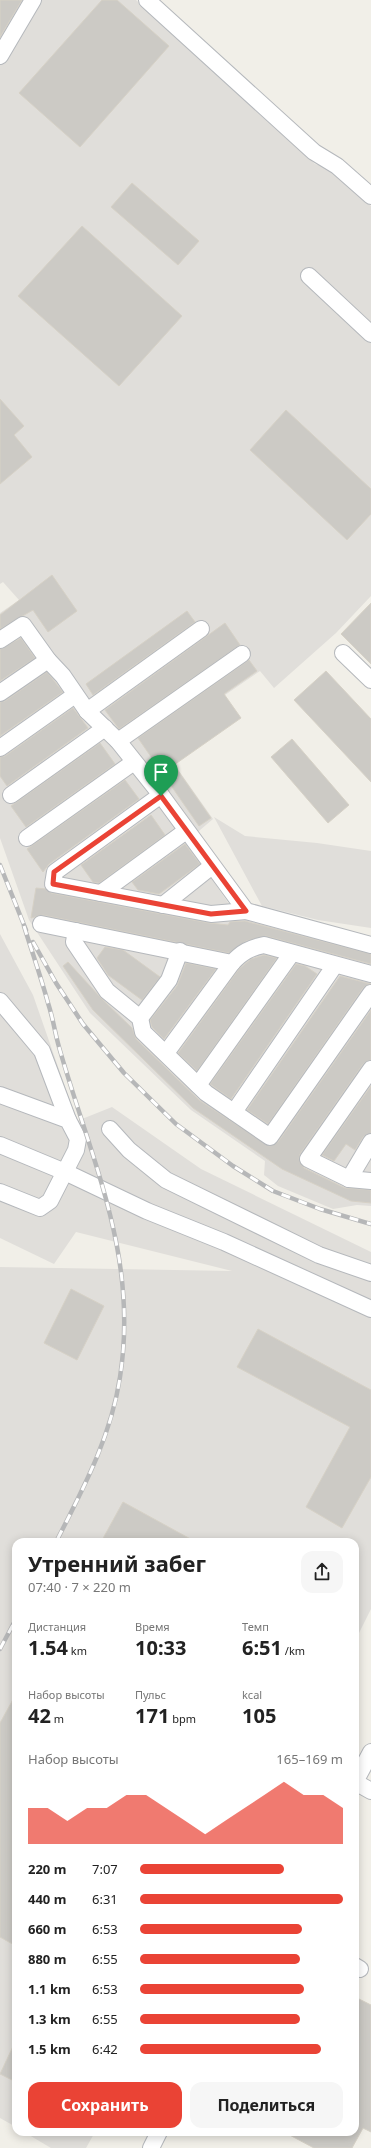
<!DOCTYPE html>
<html lang="ru">
<head>
<meta charset="utf-8">
<style>
	body { margin:0; font-family:"Noto Sans",sans-serif; background:#f6f6f6; color:#222; height:100vh; display:flex; flex-direction:column; font-size:15px; white-space:nowrap }
	* { box-sizing:border-box; margin:0 }
	p { font-size:13px; color:#767676 }
	.icon { flex:none; width:22px; height:22px; fill:none; stroke:currentColor; stroke-width:2; stroke-linecap:round; stroke-linejoin:round }
	.map { position:relative; flex:1; overflow:hidden }
	.panel { position:absolute; left:12px; top:1538px; width:347px; height:598px; display:flex; flex-direction:column; background:#fff; border-radius:12px; box-shadow:0 2px 10px #0003 }
	.panel>* { flex:none }
	.pin { position:absolute; display:grid; place-items:center; width:34px; height:34px; color:#fff; margin:-41px -17px; border-radius:50% 50% 50% 0; rotate:-45deg; box-shadow:0 0 4px #0007 }
	.pin .icon { rotate:45deg }
	.round { display:grid; place-items:center; flex:none; width:42px; height:42px; border-radius:12px; background:#f6f6f6 }
	.head { display:flex; align-items:center; justify-content:space-between; height:68px; padding:0 16px }
	h1 { font-size:22px; font-weight:700; line-height:30px }
	.metrics { display:grid; grid-template-columns:repeat(3,1fr); gap:6px; height:68px; padding:4px 16px }
	.metrics div { display:grid; align-content:center }
	.metrics b { font-size:20px; font-weight:700 }
	.metrics small { font-size:11px; font-weight:400 }
	.metrics p { font-size:11px }
	.chart { height:112px; padding:8px 16px }
	.chart p { display:flex; justify-content:space-between }
	.chart svg { width:100%; height:72px; margin-top:4px; fill:#ea4335; opacity:.7 }
	.action { display:flex; gap:8px; margin-top:auto; padding:8px 16px }
	.action a { flex:1; height:46px; border-radius:12px; background:#ea4335; color:#fff; font-size:16px; font-weight:700; line-height:46px; text-align:center }
	.action a+a { background:#f6f6f6; color:#222 }
	ul { padding:0 16px; list-style:none; font-size:13px }
	li { display:grid; grid-template-columns:64px 48px 1fr; align-items:center; height:30px }
	li i { height:10px; border-radius:5px; background:#ea4335 }
	.map>svg:first-child { display:block }
</style>
</head>
<body>
<div class="map">
<svg width="371" height="2148" viewBox="0 0 371 2148">
	<rect width="100%" height="100%" fill="#f1efe8"/>
	<g fill="#e0deda">
		<polygon points="0,0 136,0 315,164 328,168 371,206 371,596 336,633 274,688 260,671 158,741 213,819 186,842 236,914 371,952 371,1206 357,1205 333,1209 278,1186 264,1175 265,1161 191,1110 90,1013 29,920 0,838 0,613 19,600 3,582 0,584"/>
		<polygon points="214,817 245,836 317,843 371,851 371,928 318,920 262,906"/>
		<polygon points="0,934 33,995 77,1121 112,1107 201,1169 371,1252 371,1609 355,1641 355,1542 16,1542 16,2127 0,2118 0,1267 232,1271 76,1232 54,1264 0,1238"/>
		<polygon points="24,2132 95,2132 86,2148 51,2148"/>
	</g>
	<g fill="#cccac5" stroke="#d6d1c6">
		<polygon points="0,0 22,0 0,37"/>
		<polygon points="102,0 117,0 169,46 80,147 19,93"/>
		<polygon points="132,183 199,241 178,265 111,207"/>
		<polygon points="82,226 182,316 119,386 18,296"/>
		<polygon points="0,399 24,426 14,435 32,457 0,484"/>
		<polygon points="286,410 371,489 371,514 347,540 250,450"/>
		<polygon points="52,575 77,611 48,632 33,610 0,629 0,615"/>
		<polygon points="371,603 371,664 341,634"/>
		<polygon points="187,611 195,622 93,695 86,684"/>
		<polygon points="225,623 240,645 119,729 105,710"/>
		<polygon points="21,638 35,658 0,681 0,649"/>
		<polygon points="249,660 257,671 224,694 241,718 174,765 211,818 199,826 138,738"/>
		<polygon points="326,671 371,719 371,782 294,700"/>
		<polygon points="47,672 63,692 0,736 0,702 5,701"/>
		<polygon points="73,708 88,728 7,786 0,776 0,757 5,756"/>
		<polygon points="292,739 349,805 328,823 271,757"/>
		<polygon points="100,743 115,764 26,827 11,806"/>
		<polygon points="125,780 139,799 49,864 43,872 27,849"/>
		<polygon points="151,815 165,835 99,883 93,882 81,865"/>
		<polygon points="185,844 200,864 159,894 138,890 132,882"/>
		<polygon points="36,888 46,889 51,893 209,923 228,925 230,922 245,921 371,954 371,964 266,936 246,941 229,953 43,915 31,918"/>
		<polygon points="105,947 123,950 160,977 142,1000 108,975 97,958"/>
		<polygon points="264,955 277,958 197,1071 178,1053 239,969 251,959"/>
		<polygon points="68,962 101,998 132,1028 136,1039 199,1100 269,1146 278,1142 371,1010 371,1060 363,1064 300,1154 299,1159 304,1168 345,1188 371,1190 371,1203 351,1201 282,1169 193,1108 93,1010 63,966"/>
		<polygon points="186,963 216,969 164,1039 152,1027 150,1020 177,986"/>
		<polygon points="296,964 305,966 317,974 231,1099 210,1084"/>
		<polygon points="340,976 371,984 363,988 268,1124 247,1110"/>
		<polygon points="371,1086 371,1133 363,1137 355,1150 346,1144 334,1161 322,1155"/>
		<polygon points="71,1289 104,1306 77,1360 44,1343"/>
		<polygon points="258,1329 371,1390 371,1477 342,1528 306,1507 350,1427 237,1367"/>
		<polygon points="123,1502 196,1542 101,1542"/>
		<polygon points="16,1694 16,1946 0,1937 0,1723"/>
		<polygon points="355,1997 371,2005 371,2132 363,2128 352,2148 314,2148 284,2132 355,2132"/>
		<polygon points="16,2040 16,2082 0,2074"/>
	</g>
	<g fill="none" stroke-linecap="round" stroke-linejoin="round">
		<defs>
			<g id="minor">
				<polyline points="147,0 314,152 337,166 371,196"/>
				<polyline points="0,56 33,0"/>
				<polyline points="309,276 371,334"/>
				<polyline points="0,640 23,625 48,660 63,676 87,711 118,741 161,795 246,911 371,945"/>
				<polyline points="343,653 371,680"/>
				<polyline points="0,693 48,660"/>
				<polyline points="87,711 201,629"/>
				<polyline points="118,741 242,654"/>
				<polyline points="0,748 75,695"/>
				<polyline points="11,795 105,728"/>
				<polyline points="161,795 55,872 53,884 211,914 246,911"/>
				<polyline points="27,838 134,762"/>
				<polyline points="101,893 186,831"/>
				<polyline points="163,905 212,866"/>
				<path d="M41 924 232 963C242 952 250 948 264 945L371 974"/>
				<polyline points="76,931 74,942 107,991 140,1018 143,1032 206,1093 270,1137 371,993"/>
				<polyline points="0,1001 42,1051 68,1120"/>
				<polyline points="140,1018 169,980 180,951"/>
				<polyline points="166,1053 232,963"/>
				<polyline points="371,1069 308,1159 349,1179 371,1181"/>
				<polyline points="198,1085 292,953"/>
				<polyline points="0,1095 68,1120 78,1139 76,1150 50,1201 40,1208 0,1192"/>
				<polyline points="234,1112 335,965"/>
				<polyline points="110,1129 129,1150 166,1180 319,1255 371,1273"/>
				<polyline points="0,1145 65,1172 147,1211 224,1242 371,1309"/>
				<polyline points="349,1179 371,1142"/>
				<polyline points="355,1782 371,1752"/>
				<polyline points="355,1782 371,1791"/>
				<polyline points="355,1966 360,1969"/>
				<polyline points="151,2148 159,2132"/>
			</g>
		</defs>
		<use href="#minor" stroke="#b5b8bc" stroke-width="18"/>
		<use href="#minor" stroke="#fff" stroke-width="16"/>
		<defs>
			<g id="rail">
				<polyline points="0,865 26,930"/>
				<path d="M24 926C32 952 41 977 48 1003 53 1018 55 1033 59 1047 91 1160 139 1256 120 1377 111 1437 83 1489 56 1542"/>
				<polyline points="33,942 56,983 83,1024 124,1073 176,1124 233,1166 273,1191 320,1209 371,1224"/>
				<polyline points="0,1649 16,1619"/>
			</g>
		</defs>
		<use href="#rail" stroke="#b6b7b8" stroke-width="4.5"/>
		<use href="#rail" stroke="#fff" stroke-width="3" stroke-dasharray="9" stroke-linecap="butt"/>
	</g>
	<g fill="none" stroke-linecap="round" stroke-linejoin="round">
		<defs>
			<polygon id="route" points="161,796 246,911 211,914 53,884 54,872"/>
		</defs>
		<use href="#route" stroke="#fff" stroke-width="8"/>
		<use href="#route" stroke="#ea4335" stroke-width="5"/>
	</g>
</svg>
<div class="pin" style="left:161px;top:796px;background:#1e9e55"><svg class="icon" aria-label="arrive" viewBox="0 0 24 24"><path d="M6 21V4h12l-3 4 3 4H6"/></svg></div>
<section class="panel">
<div class="head"><div><h1>Утренний забег</h1><p>07:40 · 7 × 220 m</p></div><a class="round"><svg class="icon" aria-label="share" viewBox="0 0 24 24"><path d="M12 15V3M7 8l5-5 5 5M5 13v7h14v-7"/></svg></a></div>
<div class="metrics">
<div><p>Дистанция</p><b>1.54<small> km</small></b></div>
<div><p>Время</p><b>10:33</b></div>
<div><p>Темп</p><b>6:51<small> /km</small></b></div>
</div>
<div class="metrics">
<div><p>Набор высоты</p><b>42<small> m</small></b></div>
<div><p>Пульс</p><b>171<small> bpm</small></b></div>
<div><p>kcal</p><b>105</b></div>
</div>
<div class="chart"><p><span>Набор высоты</span>165–169 m</p>
<svg viewBox="0 0 160 44" preserveAspectRatio="none"><path d="M0 44V22L10 22L20 30L30 22L40 22L50 14L60 14L70 22L80 30L90 38L100 30L110 22L120 14L130 6L140 14L150 14L160 22V44z"/></svg>
</div>
<ul>
<li><b>220 m</b>7:07<i style="width:71%"></i></li>
<li><b>440 m</b>6:31<i style="width:100%"></i></li>
<li><b>660 m</b>6:53<i style="width:80%"></i></li>
<li><b>880 m</b>6:55<i style="width:79%"></i></li>
<li><b>1.1 km</b>6:53<i style="width:81%"></i></li>
<li><b>1.3 km</b>6:55<i style="width:79%"></i></li>
<li><b>1.5 km</b>6:42<i style="width:89%"></i></li>
</ul>
<div class="action"><a>Сохранить</a><a>Поделиться</a></div>
</section>
</div>
</body>
</html>
